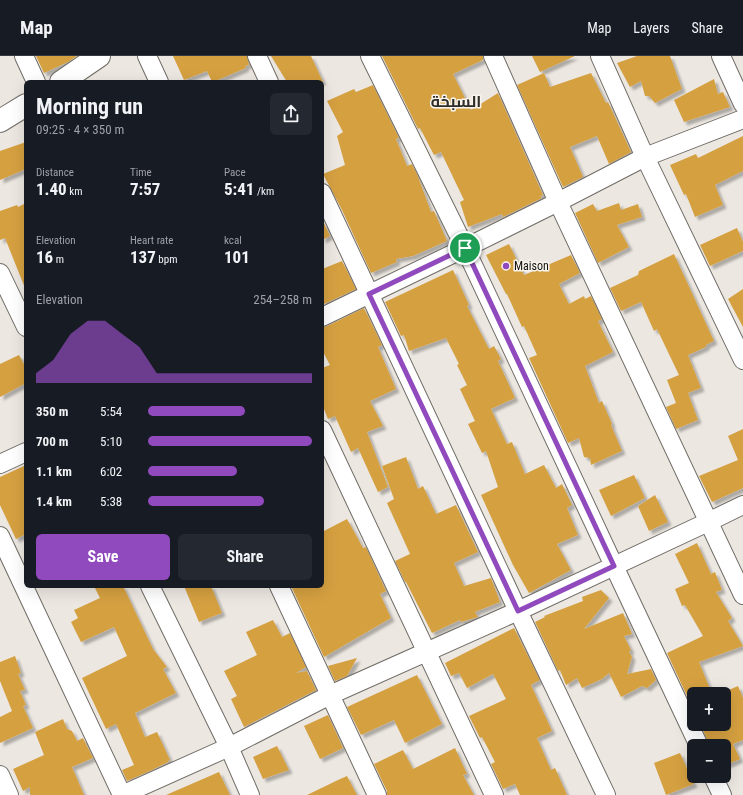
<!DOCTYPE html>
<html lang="en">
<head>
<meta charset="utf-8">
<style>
	body { margin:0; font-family:"Roboto Condensed",Cairo,sans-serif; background:#242831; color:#f1f3f6; height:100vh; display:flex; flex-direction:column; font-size:15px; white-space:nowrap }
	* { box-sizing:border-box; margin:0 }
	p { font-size:13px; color:#9ea1a6 }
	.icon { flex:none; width:22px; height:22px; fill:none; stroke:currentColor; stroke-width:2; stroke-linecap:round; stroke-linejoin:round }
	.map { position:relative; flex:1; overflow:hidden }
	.panel { position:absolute; left:24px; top:24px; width:300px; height:508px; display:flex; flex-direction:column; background:#171b24; border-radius:6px; box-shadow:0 4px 16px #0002 }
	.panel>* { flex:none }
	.fabs { position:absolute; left:687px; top:631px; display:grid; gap:8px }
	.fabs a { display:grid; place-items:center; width:44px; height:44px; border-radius:6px; background:#171b24; box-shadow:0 4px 16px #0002; font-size:20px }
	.pin { position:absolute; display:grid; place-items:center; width:34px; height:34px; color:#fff; margin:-17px; border:2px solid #fff; border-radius:50%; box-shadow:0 1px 4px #0007 }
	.round { display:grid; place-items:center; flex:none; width:42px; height:42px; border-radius:6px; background:#242831 }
	.summary { display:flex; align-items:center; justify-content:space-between; height:68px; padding:0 12px }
	h1 { font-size:22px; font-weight:700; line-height:30px }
	.stats { display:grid; grid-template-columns:repeat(3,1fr); gap:6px; height:68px; padding:4px 12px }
	.stats div { display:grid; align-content:center }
	.stats b { font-size:17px; font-weight:700 }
	.stats small { font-size:11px; font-weight:400 }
	.stats p { font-size:11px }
	.chart { height:112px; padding:8px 12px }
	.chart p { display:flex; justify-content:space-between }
	.chart svg { width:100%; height:72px; margin-top:4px; fill:#914abd; opacity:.7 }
	.cta { display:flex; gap:8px; margin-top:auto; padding:8px 12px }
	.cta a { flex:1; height:46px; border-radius:6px; background:#914abd; color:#fff; font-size:16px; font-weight:700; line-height:46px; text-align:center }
	.cta a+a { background:#242831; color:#f1f3f6 }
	ul { padding:0 12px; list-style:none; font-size:13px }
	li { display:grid; grid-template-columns:64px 48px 1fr; align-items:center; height:30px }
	li i { height:10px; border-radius:5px; background:#914abd }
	header { display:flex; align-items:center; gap:24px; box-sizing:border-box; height:56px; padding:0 20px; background:#171b24; border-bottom:1px solid #363941 }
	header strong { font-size:19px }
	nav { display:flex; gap:22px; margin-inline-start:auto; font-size:14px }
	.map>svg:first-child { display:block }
</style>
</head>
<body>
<header>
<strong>Map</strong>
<nav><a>Map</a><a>Layers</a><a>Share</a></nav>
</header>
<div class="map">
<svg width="743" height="739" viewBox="0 0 743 739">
	<defs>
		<filter id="shadow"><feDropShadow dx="3.5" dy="3.5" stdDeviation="1" flood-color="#0004"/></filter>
	</defs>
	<rect width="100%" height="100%" fill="#ece7e1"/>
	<g fill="#d5a041" filter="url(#shadow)">
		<polygon points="36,0 77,0 68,6 44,17"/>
		<polygon points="173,0 247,0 249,9 245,10 246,12 213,26 212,26 207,15 184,24"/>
		<polygon points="271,0 311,0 323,26 287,26"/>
		<polygon points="382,0 483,0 483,4 453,18 471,54 498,37 543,139 540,140 542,142 503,161 502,158 468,171 460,146 464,144 441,96 434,99 420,72 418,73"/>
		<polygon points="532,0 575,0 540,16"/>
		<polygon points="637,0 670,0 682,33 655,47 649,40 645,40 641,25 630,31 617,7"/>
		<polygon points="544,17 550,31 591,17 606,47 608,46 631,96 609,108 597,80 570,91 583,121 563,131 517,29"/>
		<polygon points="714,23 718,38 723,36 730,51 684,66 674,44"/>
		<polygon points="373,29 399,82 396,83 407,110 412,108 417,118 431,156 434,155 447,185 413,200 396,203 397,206 371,217 342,154 323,118 345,109 337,80 343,76 327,45 354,33 356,36"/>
		<polygon points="743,80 743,115 715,129 723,149 695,161 686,138 684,139 670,109 696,98 698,102"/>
		<polygon points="26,86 26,113 0,124 0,95"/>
		<polygon points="26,147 26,232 25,232 5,182 0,184 0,155 17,149 18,151"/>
		<polygon points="619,147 621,154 638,148 642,161 617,169 629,191 598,207 575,157 593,148 597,155"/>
		<polygon points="324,167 330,180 322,184 322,169"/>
		<polygon points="737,172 743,186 743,195 710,210 700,189"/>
		<polygon points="509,188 524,219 571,199 580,217 559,228 569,248 584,240 585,243 591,240 602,263 598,265 613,296 585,310 599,347 602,345 612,368 611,369 622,395 591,409 590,402 584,401 579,382 568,387 529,302 537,299 524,270 522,271 507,238 506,238 486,199"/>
		<polygon points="674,198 714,285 706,289 706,291 688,299 701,332 688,337 698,364 676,373 666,351 676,347 667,324 679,319 657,273 654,275 641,246 621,255 610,232 638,219 639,215"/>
		<polygon points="342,205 356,233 322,249 322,213"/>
		<polygon points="453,214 469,249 467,250 489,293 494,290 501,303 498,305 515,342 491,353 507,388 512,386 525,418 544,409 556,432 562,428 572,449 567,452 578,479 557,488 571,514 529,537 513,509 481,439 498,431 486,395 482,397 468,368 475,365 460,333 467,329 457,309 459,308 446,282 409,295 404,279 401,280 385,246"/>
		<polygon points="743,233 743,271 728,243"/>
		<polygon points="364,252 382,289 378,291 396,333 370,345 383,370 367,376 388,431 378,436 358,392 351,396 335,360 328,363 322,348 322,312 330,309 322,294 322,271 327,270"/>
		<polygon points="19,299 26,312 26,327 0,341 0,308"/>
		<polygon points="743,373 743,432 712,446 699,420 738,404 728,380"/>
		<polygon points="406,401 418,433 423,430 436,458 456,449 478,496 454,507 464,530 491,522 500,546 475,556 478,561 461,566 460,564 432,577 406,526 405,526 395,505 410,498 387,447 394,443 382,410"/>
		<polygon points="26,409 26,478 16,483 0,449 0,421"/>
		<polygon points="634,419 645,442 611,460 599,434"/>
		<polygon points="655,439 668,466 649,475 638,450"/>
		<polygon points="347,463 363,492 366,491 386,535 380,538 391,562 324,601 291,530 322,530 322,476"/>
		<polygon points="697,487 711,518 715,516 722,534 716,536 732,562 728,565 743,590 699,606 712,638 694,638 694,655 667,597 703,580 685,549 682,550 675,533 689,527 675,498"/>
		<polygon points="94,530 123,530 153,593 167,611 163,613 176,637 135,657 145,681 157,676 170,704 168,705 168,706 152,714 127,725 122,714 134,709 116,668 106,673 82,622 127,600 114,571 81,586 71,566 78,562 74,554 100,542"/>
		<polygon points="184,530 211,530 222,557 199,566"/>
		<polygon points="601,534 609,542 584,573 623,557 632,578 624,580 631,594 629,596 632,601 627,618 651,613 656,624 647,632 642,630 621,641 609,617 602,623 582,632 577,622 566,629 560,614 558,615 535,566 545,561 544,560 583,545 582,541"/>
		<polygon points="273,564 282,581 290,577 306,611 296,617 307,615 316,634 244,671 231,643 237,640 224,615 257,599 246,576"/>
		<polygon points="514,572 540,624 531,629 552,675 537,682 551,714 555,712 567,739 520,739 515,728 503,733 491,708 495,706 482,681 480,682 469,660 506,643 493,618 467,632 459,617 451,620 445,607"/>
		<polygon points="15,600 21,617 18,618 25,634 20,635 26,649 23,650 33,672 0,687 0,661 12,655 0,625 0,606"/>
		<polygon points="357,602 347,620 335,625 328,610"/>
		<polygon points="417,619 442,668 405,687 394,664 361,679 347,651"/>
		<polygon points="738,630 743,642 743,684 733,688 740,703 724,710 724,690 709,690 708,686 702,672 712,668 724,668 724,636"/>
		<polygon points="328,659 343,692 320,703 304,670"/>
		<polygon points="63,663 67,673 72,675 77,685 83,682 93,702 72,711 84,739 30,739 30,731 23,735 13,713 44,699 35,676"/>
		<polygon points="277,690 289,714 263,723 253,701"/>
		<polygon points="455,692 467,718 463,719 474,739 387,739 387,735 374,708 403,694 413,713"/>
		<polygon points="680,697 694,728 666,739 654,707"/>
		<polygon points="219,716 230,739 166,739"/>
		<polygon points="347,720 357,739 307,739 338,724"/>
	</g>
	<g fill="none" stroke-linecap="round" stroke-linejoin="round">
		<defs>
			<g id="street">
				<polyline points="24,0 36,26"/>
				<polyline points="147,0 159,26"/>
				<polyline points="257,0 269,26"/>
				<polyline points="370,0 465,192 614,510 699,690"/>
				<polyline points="493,0 558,146 743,539"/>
				<polyline points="600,0 645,101 743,304"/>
				<polyline points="721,0 743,48"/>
				<polyline points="322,137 518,555 606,739"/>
				<polyline points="0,217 26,271"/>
				<polyline points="322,261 465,192 558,146 645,101 743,63"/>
				<polyline points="322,374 494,739"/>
				<polyline points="0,408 26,396"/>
				<polyline points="0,480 122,739"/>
				<polyline points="150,530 229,691 250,739"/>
				<polyline points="279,530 377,739"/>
				<polyline points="0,719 9,739"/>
				<polyline points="713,720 722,739"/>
				<polyline points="122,739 229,691 330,639 518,555 708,466 743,449"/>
			</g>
			<g id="secondary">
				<polyline points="61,26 99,0"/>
				<polyline points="0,65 26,49"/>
			</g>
		</defs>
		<use href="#street" stroke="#706c66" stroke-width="20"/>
		<use href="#secondary" stroke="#706c66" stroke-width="24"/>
		<use href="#street" stroke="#fff" stroke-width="18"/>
		<use href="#secondary" stroke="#fff" stroke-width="22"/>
	</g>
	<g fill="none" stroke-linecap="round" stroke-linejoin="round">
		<defs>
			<polygon id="route" points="465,192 614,510 518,555 452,414 369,238"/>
		</defs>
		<use href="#route" stroke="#fff" stroke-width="8"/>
		<use href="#route" stroke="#914abd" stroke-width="5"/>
	</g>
	<circle fill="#914abd" stroke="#f9f5ee" stroke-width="1.5" cx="506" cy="210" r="4"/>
	<g text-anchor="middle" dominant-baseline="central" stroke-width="3" stroke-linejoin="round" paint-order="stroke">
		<g font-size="12" fill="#12110e" stroke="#f9f5ee" text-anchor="start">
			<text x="514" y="210">Maison</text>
		</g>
		<g font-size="16" font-weight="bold" fill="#302d28" stroke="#f9f5ee">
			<text x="456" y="45">السبخة</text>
		</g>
	</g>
</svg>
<div class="fabs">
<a>+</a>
<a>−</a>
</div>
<div class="pin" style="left:465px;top:192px;background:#1e9e55"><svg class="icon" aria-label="arrive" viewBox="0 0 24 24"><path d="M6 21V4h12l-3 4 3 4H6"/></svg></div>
<section class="panel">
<div class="summary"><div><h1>Morning run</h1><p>09:25 · 4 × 350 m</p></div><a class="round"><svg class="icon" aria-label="share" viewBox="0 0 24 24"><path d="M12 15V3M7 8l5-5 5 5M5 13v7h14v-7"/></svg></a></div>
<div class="stats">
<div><p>Distance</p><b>1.40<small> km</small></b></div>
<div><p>Time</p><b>7:57</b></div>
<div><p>Pace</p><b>5:41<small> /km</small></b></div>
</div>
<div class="stats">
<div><p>Elevation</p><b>16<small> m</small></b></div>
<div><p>Heart rate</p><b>137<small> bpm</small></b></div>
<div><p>kcal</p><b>101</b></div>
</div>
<div class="chart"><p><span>Elevation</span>254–258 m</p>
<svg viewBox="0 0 160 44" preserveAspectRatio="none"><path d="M0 44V38L10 30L20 14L30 6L40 6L50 14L60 22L70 38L80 38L90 38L100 38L110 38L120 38L130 38L140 38L150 38L160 38V44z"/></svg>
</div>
<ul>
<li><b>350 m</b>5:54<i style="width:59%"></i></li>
<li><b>700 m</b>5:10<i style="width:100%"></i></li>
<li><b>1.1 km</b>6:02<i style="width:54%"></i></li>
<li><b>1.4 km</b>5:38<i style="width:71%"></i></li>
</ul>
<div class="cta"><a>Save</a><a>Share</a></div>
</section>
</div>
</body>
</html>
